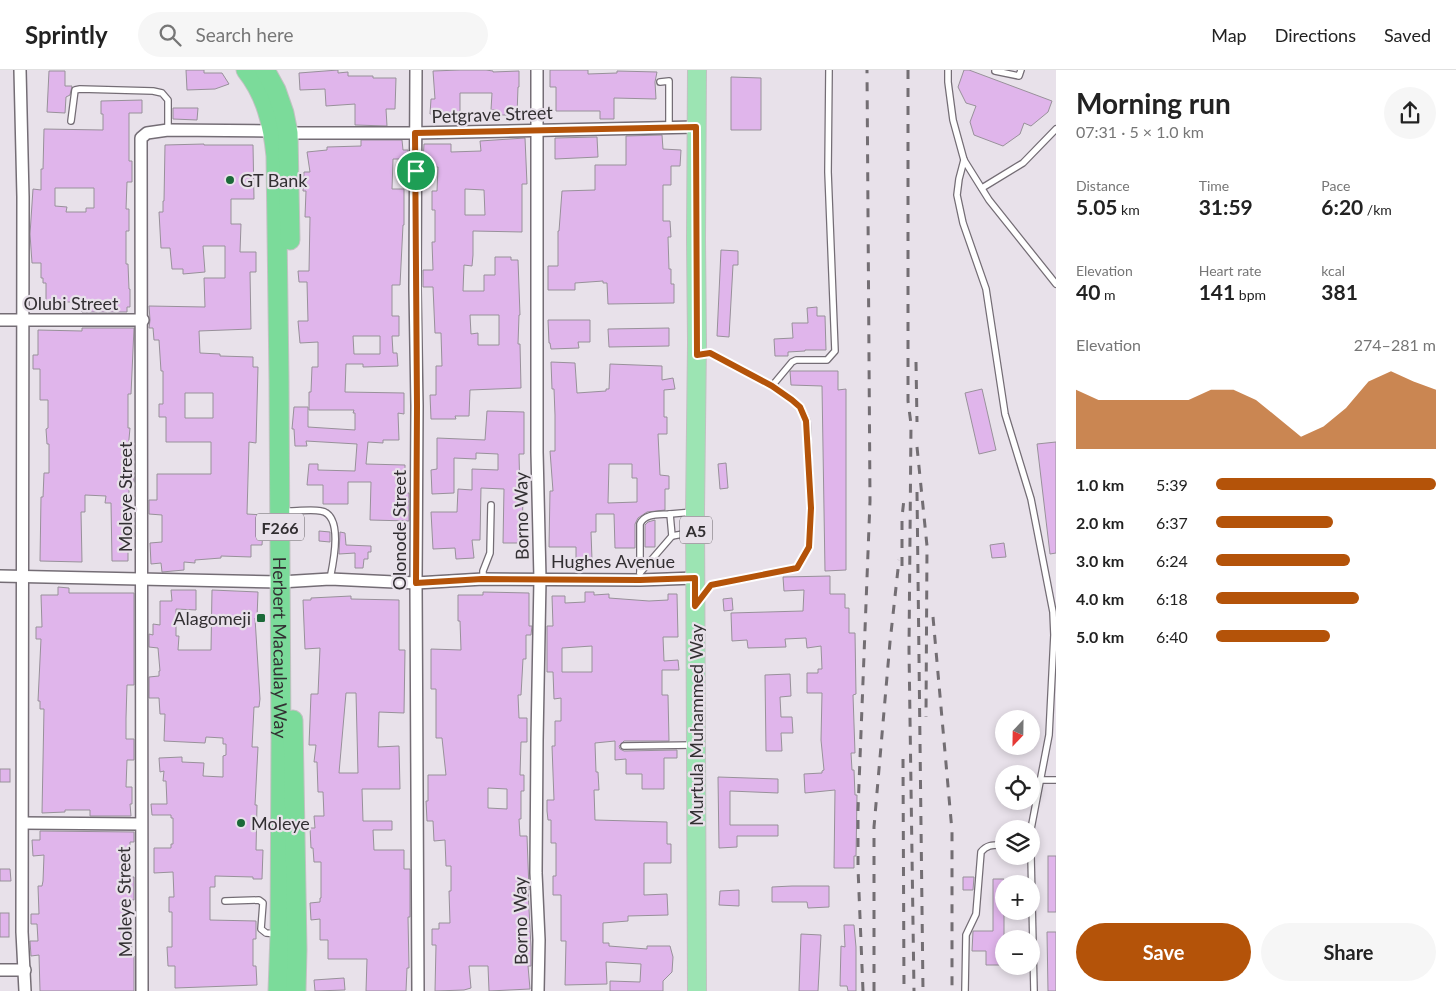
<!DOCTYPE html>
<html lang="en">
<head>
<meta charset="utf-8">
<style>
	body { margin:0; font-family:Lato,sans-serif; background:#f6f6f6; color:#222; height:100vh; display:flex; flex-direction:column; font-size:19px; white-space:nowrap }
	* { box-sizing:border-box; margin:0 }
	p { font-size:16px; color:#767676 }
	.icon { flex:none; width:28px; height:28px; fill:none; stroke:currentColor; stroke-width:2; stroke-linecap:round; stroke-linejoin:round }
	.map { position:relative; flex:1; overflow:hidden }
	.panel { display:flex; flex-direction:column; background:#fff; width:400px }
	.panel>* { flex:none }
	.needle { width:32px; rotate:202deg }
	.fabs { position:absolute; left:995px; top:640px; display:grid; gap:10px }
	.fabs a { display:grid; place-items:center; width:45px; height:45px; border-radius:50%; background:#fff; box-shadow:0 2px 8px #0003; font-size:25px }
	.pin { position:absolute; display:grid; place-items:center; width:42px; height:42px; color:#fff; margin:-21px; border:2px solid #fff; border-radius:50%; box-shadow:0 1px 5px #0007 }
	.round { display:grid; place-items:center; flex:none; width:52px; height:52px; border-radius:26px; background:#f6f6f6 }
	.headline { display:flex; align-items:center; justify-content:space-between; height:85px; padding:0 20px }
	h1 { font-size:28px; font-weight:700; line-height:38px }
	.stats { display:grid; grid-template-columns:repeat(3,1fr); gap:8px; height:85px; padding:5px 20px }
	.stats div { display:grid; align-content:center }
	.stats b { font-size:21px; font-weight:700 }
	.stats small { font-size:14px; font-weight:400 }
	.stats p { font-size:14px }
	.chart { height:140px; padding:10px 20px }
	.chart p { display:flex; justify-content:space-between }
	.chart svg { width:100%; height:90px; margin-top:5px; fill:#b45309; opacity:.7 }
	.primary-button { display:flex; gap:10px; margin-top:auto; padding:10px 20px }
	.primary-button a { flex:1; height:58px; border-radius:30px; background:#b45309; color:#fff; font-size:20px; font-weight:700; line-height:58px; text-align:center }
	.primary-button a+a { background:#f6f6f6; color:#222 }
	ul { padding:0 20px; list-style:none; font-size:16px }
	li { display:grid; grid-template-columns:80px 60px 1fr; align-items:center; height:38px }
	li i { height:12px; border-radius:6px; background:#b45309 }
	header { display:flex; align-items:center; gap:30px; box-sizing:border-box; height:70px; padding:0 25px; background:#fff; border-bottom:1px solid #e0e0e0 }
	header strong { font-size:24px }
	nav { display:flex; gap:28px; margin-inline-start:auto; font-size:18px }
	.search { width:350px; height:45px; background:#f6f6f6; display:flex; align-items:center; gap:12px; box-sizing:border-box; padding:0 18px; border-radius:28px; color:#767676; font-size:19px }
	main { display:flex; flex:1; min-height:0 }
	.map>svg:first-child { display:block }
</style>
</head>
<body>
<header>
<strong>Sprintly</strong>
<div class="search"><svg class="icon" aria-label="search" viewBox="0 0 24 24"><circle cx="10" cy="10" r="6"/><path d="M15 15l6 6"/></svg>Search here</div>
<nav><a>Map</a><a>Directions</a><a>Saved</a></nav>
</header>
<main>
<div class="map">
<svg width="1056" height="921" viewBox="0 0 1056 921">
	<rect width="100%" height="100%" fill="#e8e1ea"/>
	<g fill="#e0b5eb" stroke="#98919a" fill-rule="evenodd">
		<polygon points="186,0 204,0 204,3 222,3 229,14 215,19 187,20"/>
		<polygon points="338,0 338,3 348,2 348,6 373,6 373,8 396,8 395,39 386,39 387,56 355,55 355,34 326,36 325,19 300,20 299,3"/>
		<polygon points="460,0 486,0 493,1 493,2 519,1 519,17 518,17 517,45 496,45 496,40 491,40 492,23 460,23 460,45 430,44 431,29 435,29 433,1"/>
		<polygon points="550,0 588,0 588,4 617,3 617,1 657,2 655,12 656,29 614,28 614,49 600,49 600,41 556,41 556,17 550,17"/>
		<polygon points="964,0 969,0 1052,31 1048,42 1031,56 1024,53 1020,64 1003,76 974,65 970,52 976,36 966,33 958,17"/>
		<polygon points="49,1 65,1 65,16 72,16 70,25 66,27 65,43 47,42"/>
		<polygon points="731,7 761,8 761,60 731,60"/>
		<path d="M142 30V43H129V91H132V112H127L126 139H129V161H126V194H128L129 219H130V237H127V242H82V232H46V213H43V208H41V193H32L30 164 33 119 41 120V99H43L44 59 103 60V44H101V31ZM55 118H94V138H86V142H66L67 137 55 136Z"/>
		<polygon points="173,38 198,38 197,50 173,49"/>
		<polygon points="662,65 663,79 681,80 680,96 671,96 671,115 663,115 663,151 670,151 671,167 668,167 669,199 671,199 671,214 674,214 674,233 608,234 607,213 603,213 603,211 575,213 575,220 548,220 548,196 558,196 558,161 559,161 562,121 595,120 595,95 626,95 626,66"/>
		<polygon points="597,67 598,87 555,89 555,68"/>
		<path d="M525 68 527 114H522V162L473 161V185L472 196 464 195 463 221H484V205H495V187H511V190H518L520 245H519L518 274H520L521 318 470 320 469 346H455L456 349H431L430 325H436V296H442L441 263H435L433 217H423V200H433L432 172H435V140H432V121H437L438 97H424L423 91 424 74H451V82L481 81 480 71ZM465 119 484 120 485 145H465ZM470 245H499V275H478V263L471 264Z"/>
		<path d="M361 70H402L403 80H408V89H393L392 119H404V155H403L400 215H392V246H399V266H392L393 283H397L398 296 363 297V294H346L345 322 404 323V344L398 343 399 370H383V373L368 372 366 394 405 395V423H409V451L370 450 371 412H348V434H323V415H307L309 394H318V400L355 401 357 374 306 371 307 376H295L294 359H292L294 337H308V357L355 360V343H353L354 340H309V322H311L312 297H318V272L300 273 298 251H308L307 212H299L298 201H309L310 147H305L306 121H303L304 102H310L307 82 327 80V77L361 76ZM353 266H380V284H354Z"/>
		<path d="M204 74V75H253L254 129H231V154H241L240 182H256V202H250L251 259 199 261 200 283 220 284V286L253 287V297H258L256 373 249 372 247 444 264 445 262 475H251V487L221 486V488L195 490V493L184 492V500L162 502 161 493 151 494 150 473 162 472V445L149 444V430H157V404H211V372H166V347H159V334H163V301H161L159 270H154L153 258H149L150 250 149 236 205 237 204 208H225V176H203L205 202 183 204V199H172L170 178H161L159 142H163V131H164L165 75ZM185 323H213V348H185Z"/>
		<polygon points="721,180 738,181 738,195 733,195 729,267 717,266"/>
		<polygon points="817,237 817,246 825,246 826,280 805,280 805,281 788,282 788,286 775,286 774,269 793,268 792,253 808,253 807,238"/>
		<polygon points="548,250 590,250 590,272 578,272 579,278 551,279 550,273 549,273"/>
		<polygon points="82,258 134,258 131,324 128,324 128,358 130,358 126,402 134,402 134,412 129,412 129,427 125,426 123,448 128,448 128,491 112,491 111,433 105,433 106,426 85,425 85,442 81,442 82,492 40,491 41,427 43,427 44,403 49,403 49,374 47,374 46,359 48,358 48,330 40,330 40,299 33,299 33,285 38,285 38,260 82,261"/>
		<polygon points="669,258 669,276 609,277 608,259"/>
		<path d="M551 292 575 293 577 323 606 321V319H609L610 294 662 296V310L673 308 675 319 664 320V347H667V364H658L660 405 669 406V419H665V440L647 442 638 448 635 454V478H615L614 444H596V462H591L592 490 576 491V477H549L550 421H553L550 381H555V345L554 319H552ZM609 394H632V408H637V432L608 433Z"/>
		<polygon points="790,301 838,301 838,320 846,319 846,500 825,501 822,316 791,315"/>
		<polygon points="982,319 996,380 979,384 965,323"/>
		<polygon points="487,341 524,342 524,384 519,384 520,425 523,425 522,473 503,473 504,419 481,418 480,470 472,470 474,488 456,489 455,478 433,479 431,442 457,442 458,419 472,420 472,399 498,400 498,384 476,383 476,389 454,388 454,423 432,424 431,400 437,399 437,368 485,370"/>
		<polygon points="1056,372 1056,483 1050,484 1037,374"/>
		<polygon points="726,393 728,418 720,419 718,394"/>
		<polygon points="655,450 655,477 645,477 645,455 648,452"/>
		<polygon points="319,461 330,462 330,472 319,471"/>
		<polygon points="340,462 345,463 346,475 371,476 371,482 368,482 368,489 364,489 363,498 355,498 355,483 339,484"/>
		<polygon points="1004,473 1006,487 992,488 990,475"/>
		<polygon points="830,506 830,524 845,524 845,538 849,538 849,563 855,563 856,624 853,625 855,683 851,683 852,700 854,700 855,725 857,725 856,786 854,786 854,798 834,798 835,720 805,723 804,704 822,703 822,701 824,700 821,670 822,623 807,623 807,603 818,603 818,599 822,599 821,576 807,578 806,568 785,569 786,577 748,578 747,570 732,571 731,543 803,541 804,520 784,521 783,507"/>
		<polygon points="58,517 69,518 69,523 134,523 134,615 127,615 126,648 126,669 134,669 134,690 127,690 126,717 132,717 132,734 130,734 131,746 90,746 90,740 65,740 65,742 42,743 44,639 40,639 40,631 38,631 41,569 36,569 36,557 42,557 41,525 58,525"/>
		<polygon points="171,520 196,520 196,540 176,539 176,566 179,566 178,580 211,580 212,520 258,522 257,548 255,548 260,629 259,637 254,637 252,677 258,677 255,735 257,735 256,780 263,780 262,809 253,809 253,807 215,806 215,817 210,817 210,850 256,851 256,869 253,869 253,896 256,896 257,915 175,918 175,896 168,896 167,877 172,877 172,842 169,842 169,827 174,827 173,802 154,803 154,778 171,778 171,774 173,774 173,748 171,748 171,745 152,745 151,734 167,734 166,711 163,711 164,701 160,702 159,688 182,687 182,692 204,693 203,706 223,707 223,686 226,685 226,674 223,674 223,668 206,667 205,673 164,671 165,644 160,644 159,628 149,628 149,607 159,606 159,601 160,601 158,578 149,577 149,564 153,565 153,554 160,555 160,531 172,531"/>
		<path d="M483 522 529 523V556H532L531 565H526V589H523L521 625H518L519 648H527V672H521L520 705H524V721H521V749H519L520 766H527L529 820H528L531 877V896H528L530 919 489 921 488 896H469L471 918 464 920 435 921 436 875H432V859H439V853H450L449 821H451V796H446L445 770 434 771 433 751H427L426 731H428V705H446L442 668H436V619H431V579L461 580 460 551H458V525H483ZM488 718 507 719V739L488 738Z"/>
		<path d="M585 522H594V525L609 524V528L649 531 668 530V524H677L678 567H663L664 591 678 590 679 600H662V625H668L669 671H624L619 676 620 679 624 681 677 680V688H664V719H642V704H626V689L615 690V671L595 673 596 702H598L599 720H594L595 750 667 752V774H671V793H644V825L667 824 668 845 628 846V851L603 853V873H609V876L647 879V876H670L673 887 672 902 663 911V921H610V911L640 912 641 894 606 892 607 914 565 915 566 871H561V825H553V806H556V773H551V750H548L547 741V730H554L552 676H555V651H561V628L554 629 553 602H547V556H553L552 526H565V533L585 532ZM592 576V602H562V578Z"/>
		<path d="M351 526V529L399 530V580H405L404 643 379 642 378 677 399 676 400 719H362L363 751H392V760H373L374 780H404V799H410V847H408L409 898H407L406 921H366L367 889H328V870H320V849L311 850 310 833 320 832V828H321V792H314L313 778H311L310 758H315L314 746H324L323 722H318L317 692H314L316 675H309L311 624H318L320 578 305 579 303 530H311V528ZM346 623H356L358 703H339Z"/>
		<polygon points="732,528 733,540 724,541 723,529"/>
		<polygon points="790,604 791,626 780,627 781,647 792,647 793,663 781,663 782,681 766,681 765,605"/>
		<rect x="0" y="699" width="10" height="13"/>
		<polygon points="718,707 778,709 778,723 730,721 730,755 778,755 778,766 737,766 737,777 719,778"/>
		<polygon points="40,761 134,762 134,772 130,772 130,784 124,784 124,807 134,807 134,830 127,829 127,858 133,858 131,886 134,886 134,921 40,921 39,885 31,886 30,871 38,871 37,854 31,854 31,844 39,844 38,816 42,816 43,811 44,785 33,786 32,770 40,770"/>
		<rect x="1048" y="786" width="8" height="56"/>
		<polygon points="0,799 10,799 11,811 0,811"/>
		<polygon points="963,807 974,807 973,820 963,820"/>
		<polygon points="993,809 1004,809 1004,895 986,895 986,881 972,881 973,861 993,861"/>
		<polygon points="792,816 829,816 829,837 808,838 807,832 772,832 772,817"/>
		<polygon points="739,820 739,836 719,835 720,821"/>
		<rect x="0" y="843" width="9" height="24"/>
		<polygon points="844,855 854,855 856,877 856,921 848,921 847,916 840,916 841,876 845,877"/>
		<polygon points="1047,862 1056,862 1056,921 1048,921"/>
		<polygon points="801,864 821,865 818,921 799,921"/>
		<polygon points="344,908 345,920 315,921 314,910"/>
	</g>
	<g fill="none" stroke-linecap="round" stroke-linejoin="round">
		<defs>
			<g id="service">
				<polyline points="948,0 948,12 953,50 964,90 989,130 1056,214"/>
				<polyline points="995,1 1019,6 1021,0"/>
				<polyline points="660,12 669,11 669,58"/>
				<polyline points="71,51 75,20 80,19 153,21 162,23 168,30 168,60"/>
				<polyline points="964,90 959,109 957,125 963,153 986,219 1005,344 1031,429 1053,542 1054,565 1049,665 1031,759"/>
				<polyline points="982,118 1023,93 1056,59"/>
				<polyline points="699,285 710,283 772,316 792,330 800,337 807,351 811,438 809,477 797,498 711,515 700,530"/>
				<polyline points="772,316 792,292 796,290 827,290 835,281 828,102 829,0"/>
				<path d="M290 441C300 441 312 439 321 441 344 445 333 494 330 509"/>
				<polyline points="670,444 693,442"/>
				<path d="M640 503V454C645 443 659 445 670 444L672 466"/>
				<polyline points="640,503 672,466 694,462"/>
				<polyline points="483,509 483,501 490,483 491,435"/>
				<polyline points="624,676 694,675"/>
				<polyline points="1041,710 1056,710"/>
				<polyline points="1031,786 1034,921"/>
				<polyline points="225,831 259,830 263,833 261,859 266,863 278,864"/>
				<path d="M965 921 966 865 976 844 981 782C987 774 994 775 1004 775"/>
			</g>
			<g id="minor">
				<polyline points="20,0 23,127 22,862 25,921"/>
				<polyline points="416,0 415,219 417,336 416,513 418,921"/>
				<polyline points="537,0 537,382 540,509 537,670 536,803 539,870 538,921"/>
				<polyline points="288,63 415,63 696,57"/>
				<polyline points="0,250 143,250"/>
				<polyline points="0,506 280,512 330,509 416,513 483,509 640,510 695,508"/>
				<polyline points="23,753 141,754"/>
				<polyline points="0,900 25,900"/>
				<polyline points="142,921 141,68 147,63 168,60 274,61"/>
			</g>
			<polyline id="primary" points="697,921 695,442 697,273 696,169 697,0"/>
			<g id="trunk">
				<path id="s1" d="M246 0C266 25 273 55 276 86L279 309 281 670 280 864 278 921"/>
				<polyline points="265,0 276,20 284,43 288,63 290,170"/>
				<polyline points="293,650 297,879 296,921"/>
			</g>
		</defs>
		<use href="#service" stroke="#746d75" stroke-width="8"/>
		<use href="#minor" stroke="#746d75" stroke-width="14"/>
		<use href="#primary" stroke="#c2c1c2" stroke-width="20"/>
		<use href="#trunk" stroke="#c2c1c2" stroke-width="21"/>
		<use href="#service" stroke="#fff" stroke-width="5.5"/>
		<use href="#minor" stroke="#fff" stroke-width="11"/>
		<use href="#primary" stroke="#9ce4b3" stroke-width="18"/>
		<use href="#trunk" stroke="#7bdb9a" stroke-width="19"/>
		<g stroke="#736e73" stroke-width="3" stroke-dasharray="9 9" stroke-linecap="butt">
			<polyline points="908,0 908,331 911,354 909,580 914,921"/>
			<polyline points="916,292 917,352"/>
			<polyline points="917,377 927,476 926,647"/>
			<polyline points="917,422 923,921"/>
			<polyline points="902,496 902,447 904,429"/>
			<polyline points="933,547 952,761 952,921"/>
			<polyline points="903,689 904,921"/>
			<polyline points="863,921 858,798 858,740 870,431 867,0"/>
			<polyline points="874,921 874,757 890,572 899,490"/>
		</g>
	</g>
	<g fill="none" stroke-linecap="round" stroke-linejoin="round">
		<defs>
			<polygon id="route" points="696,57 697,285 710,283 772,316 792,330 800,337 806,351 811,438 809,477 797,498 711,515 695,536 695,508 640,510 482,509 416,513 417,336 415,63"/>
		</defs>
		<use href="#route" stroke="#fff" stroke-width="10"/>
		<use href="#route" stroke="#b45309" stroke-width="6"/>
	</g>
	<g fill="#1b6938" stroke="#e8e1ea" stroke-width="2">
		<circle cx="230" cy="110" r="5"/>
		<rect x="256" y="543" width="10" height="10" rx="2.5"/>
		<circle cx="241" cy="753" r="5"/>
	</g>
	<g text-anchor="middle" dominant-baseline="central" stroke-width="4.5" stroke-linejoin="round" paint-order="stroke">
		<g fill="#e8e1ea" stroke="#696469" stroke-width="1">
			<rect x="256" y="443.5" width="48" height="27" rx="4"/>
			<rect x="680" y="446.5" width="32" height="27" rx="4"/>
		</g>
		<g font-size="16" font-weight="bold" fill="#322f32">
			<text x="280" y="457">F266</text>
			<text x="696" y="460">A5</text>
		</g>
		<g font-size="18" fill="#322f32" stroke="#e8e1ea">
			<text transform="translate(492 44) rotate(-2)">Petgrave Street</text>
			<text x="71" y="233">Olubi Street</text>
			<text transform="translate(125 427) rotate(-90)">Moleye Street</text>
			<text transform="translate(521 446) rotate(-91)">Borno Way</text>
			<text transform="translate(399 460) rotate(-90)">Olonode Street</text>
			<text x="613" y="491">Hughes Avenue</text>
			<text stroke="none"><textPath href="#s1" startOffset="584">Herbert Macaulay Way</textPath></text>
			<text transform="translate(696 655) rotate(-90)">Murtula Muhammed Way</text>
			<text transform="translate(124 832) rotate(-91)">Moleye Street</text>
			<text transform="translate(520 851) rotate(-91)">Borno Way</text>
		</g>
		<g font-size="18" fill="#322f32" stroke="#e8e1ea" text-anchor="start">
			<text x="240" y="110">GT Bank</text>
			<text x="251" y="548" text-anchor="end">Alagomeji</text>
			<text x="251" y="753">Moleye</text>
		</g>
	</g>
</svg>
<div class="fabs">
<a><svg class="needle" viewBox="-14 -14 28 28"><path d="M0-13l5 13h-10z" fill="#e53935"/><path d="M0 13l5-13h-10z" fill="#767676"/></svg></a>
<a><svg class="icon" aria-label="locate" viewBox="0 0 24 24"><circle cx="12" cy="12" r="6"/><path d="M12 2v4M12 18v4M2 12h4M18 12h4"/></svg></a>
<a><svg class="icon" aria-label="layers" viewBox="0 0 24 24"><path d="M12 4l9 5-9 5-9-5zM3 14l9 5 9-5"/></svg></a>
<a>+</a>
<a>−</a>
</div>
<div class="pin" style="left:416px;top:101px;background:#1e9e55"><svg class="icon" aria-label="arrive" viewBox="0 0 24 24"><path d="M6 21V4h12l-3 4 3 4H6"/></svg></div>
</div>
<section class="panel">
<div class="headline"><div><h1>Morning run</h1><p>07:31 · 5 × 1.0 km</p></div><a class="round"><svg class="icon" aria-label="share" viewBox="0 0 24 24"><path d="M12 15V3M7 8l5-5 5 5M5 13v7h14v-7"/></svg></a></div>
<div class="stats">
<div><p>Distance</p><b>5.05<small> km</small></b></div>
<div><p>Time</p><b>31:59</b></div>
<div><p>Pace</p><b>6:20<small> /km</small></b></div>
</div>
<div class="stats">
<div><p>Elevation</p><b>40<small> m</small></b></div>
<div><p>Heart rate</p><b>141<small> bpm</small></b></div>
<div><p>kcal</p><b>381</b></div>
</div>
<div class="chart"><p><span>Elevation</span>274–281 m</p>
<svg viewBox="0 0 160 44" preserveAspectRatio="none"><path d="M0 44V15L10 20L20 20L30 20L40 20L50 20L60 15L70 15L80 20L90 29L100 38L110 33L120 24L130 11L140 6L150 11L160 15V44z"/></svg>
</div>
<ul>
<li><b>1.0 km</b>5:39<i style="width:100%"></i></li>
<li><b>2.0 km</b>6:37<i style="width:53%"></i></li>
<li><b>3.0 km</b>6:24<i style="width:61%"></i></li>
<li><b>4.0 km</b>6:18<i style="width:65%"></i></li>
<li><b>5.0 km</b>6:40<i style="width:52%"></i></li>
</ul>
<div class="primary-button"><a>Save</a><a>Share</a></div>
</section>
</main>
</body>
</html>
